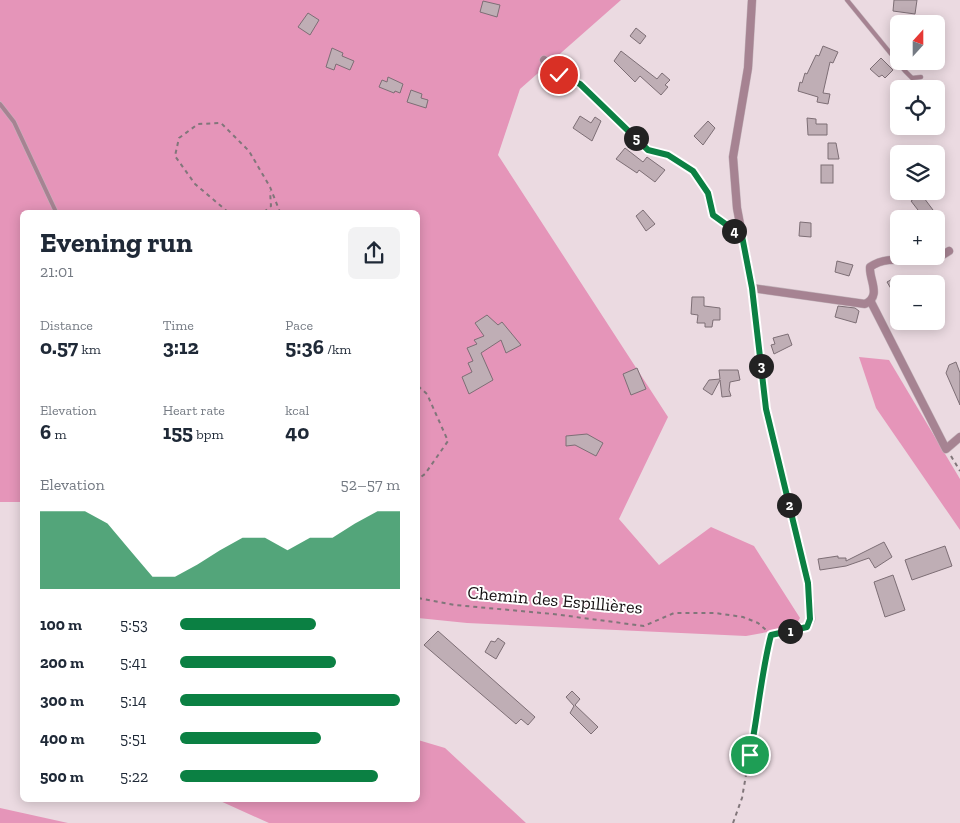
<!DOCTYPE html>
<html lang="en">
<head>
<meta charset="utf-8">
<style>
	body { margin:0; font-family:"Zilla Slab",serif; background:#f2f2f3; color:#1f2937; height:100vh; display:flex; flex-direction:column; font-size:19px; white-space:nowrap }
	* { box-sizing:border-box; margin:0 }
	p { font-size:16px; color:#747a83 }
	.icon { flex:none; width:28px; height:28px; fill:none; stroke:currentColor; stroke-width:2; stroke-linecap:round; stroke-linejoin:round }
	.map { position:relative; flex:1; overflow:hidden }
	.details { position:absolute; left:20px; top:210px; width:400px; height:592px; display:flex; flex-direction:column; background:#fff; border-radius:8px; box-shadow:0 2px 12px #0003 }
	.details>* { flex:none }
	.needle { width:32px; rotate:21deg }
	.fabs { position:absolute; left:890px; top:15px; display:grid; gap:10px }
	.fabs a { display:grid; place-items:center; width:55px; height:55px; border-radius:8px; background:#fff; box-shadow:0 2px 12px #0003; font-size:25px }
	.pin { position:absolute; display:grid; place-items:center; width:42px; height:42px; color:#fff; margin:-21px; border:2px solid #fff; border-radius:50%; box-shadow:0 1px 5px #0007 }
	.km { position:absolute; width:25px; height:25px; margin:-12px; border-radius:50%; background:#222; color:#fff; font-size:14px; line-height:25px; text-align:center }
	.round { display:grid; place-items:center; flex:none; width:52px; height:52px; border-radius:8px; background:#f2f2f3 }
	.headline { display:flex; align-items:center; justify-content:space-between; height:85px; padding:0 20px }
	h1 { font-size:28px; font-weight:800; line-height:38px }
	.metrics { display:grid; grid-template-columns:repeat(3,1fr); gap:8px; height:85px; padding:5px 20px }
	.metrics div { display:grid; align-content:center }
	.metrics b { font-size:21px; font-weight:800 }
	.metrics small { font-size:14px; font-weight:400 }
	.metrics p { font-size:14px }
	.chart { height:140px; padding:10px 20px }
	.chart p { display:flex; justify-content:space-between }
	.chart svg { width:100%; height:90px; margin-top:5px; fill:#0b8043; opacity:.7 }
	ul { padding:0 20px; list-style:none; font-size:16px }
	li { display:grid; grid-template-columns:80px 60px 1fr; align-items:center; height:38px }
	li i { height:12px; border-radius:6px; background:#0b8043 }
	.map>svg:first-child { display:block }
</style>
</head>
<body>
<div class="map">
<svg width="960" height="823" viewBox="0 0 960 823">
	<rect width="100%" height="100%" fill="#ebdae1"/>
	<g fill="#e595b9">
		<polygon points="0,0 621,0 520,89 498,155 668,417 619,519 659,565 711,527 754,546 800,618 795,627 746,636 467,623 418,618 418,212 22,212 22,502 0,502"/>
		<polygon points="859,357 889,360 960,479 960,530 876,408"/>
		<polygon points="418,740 445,748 526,823 269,823 218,800 418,800"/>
		<polygon points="0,808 68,823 0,823"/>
	</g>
	<g fill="#bfaeb5" stroke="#7d6e75">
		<polygon points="894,0 917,0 915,14 893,11"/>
		<polygon points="483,1 500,5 497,17 480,12"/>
		<polygon points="308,13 319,20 310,35 298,27"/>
		<polygon points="636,28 646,36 640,44 630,36"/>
		<polygon points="823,46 838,52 833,63 830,62 823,93 830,94 828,104 817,102 818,97 798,91 800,82 802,83 805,73 807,74 816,55 819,56"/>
		<polygon points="332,48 343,53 342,56 354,61 350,70 336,64 334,70 326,67"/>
		<polygon points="621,51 657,79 662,73 670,80 665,85 668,87 661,95 640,76 635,82 614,61"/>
		<polygon points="881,58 893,70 885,78 882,75 879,77 870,69"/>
		<polygon points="388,77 403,84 400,93 395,91 394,93 379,87 382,80 387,82"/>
		<polygon points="411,90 422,94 421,98 428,100 426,108 407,102"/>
		<polygon points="580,116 591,123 595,117 601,121 592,141 573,128"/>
		<polygon points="807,118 816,119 816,124 827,124 827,135 808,135"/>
		<polygon points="708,121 715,128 703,145 694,136"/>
		<polygon points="828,143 836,143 839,159 828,159"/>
		<polygon points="625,148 643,162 647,157 665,170 655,182 639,170 637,173 616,159"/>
		<rect x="821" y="165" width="12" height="18"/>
		<polygon points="921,194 936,214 930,219 925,219 911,201"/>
		<polygon points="643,210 655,224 646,231 636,216"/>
		<polygon points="800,222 811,223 811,237 799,236"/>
		<polygon points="837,261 853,265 849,276 835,272"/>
		<polygon points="896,277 899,282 899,302 887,282"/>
		<polygon points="692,297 704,297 704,306 720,308 720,320 713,320 712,327 705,327 705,323 697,323 698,315 691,314"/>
		<polygon points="838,306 855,308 859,311 856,323 835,317"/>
		<polygon points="487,315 498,325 502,322 521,345 506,353 501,340 481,353 493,380 469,394 462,377 472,372 468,363 473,361 467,348 477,344 474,340 484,336 475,323"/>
		<polygon points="788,334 792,345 774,354 771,345 775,344 773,338"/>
		<polygon points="956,362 960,373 960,405 946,373 949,365"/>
		<polygon points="637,368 646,389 631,395 623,374"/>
		<polygon points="719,370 738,370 740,380 730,382 729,390 731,396 722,397 720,380 712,395 703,389 709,380 720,379"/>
		<polygon points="587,434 603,443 596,456 575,445 566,446 566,436"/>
		<polygon points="884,542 892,557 875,568 869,558 846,566 820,570 818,559 838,556 838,558 846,558 846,561"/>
		<polygon points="945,546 952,566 912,580 905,560"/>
		<polygon points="893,575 905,610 885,617 874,582"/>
		<polygon points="438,631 535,717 528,725 521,719 516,724 424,645"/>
		<polygon points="498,638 505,643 496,659 485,652 491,641 495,642"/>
		<polygon points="572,691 580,699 575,705 598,727 591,734 570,713 574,706 566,697"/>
	</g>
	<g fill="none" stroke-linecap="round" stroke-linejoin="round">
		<defs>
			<g id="service">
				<polyline points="847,0 905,71 912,78 921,77"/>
				<polyline points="0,104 14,122 56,212"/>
			</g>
			<g id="minor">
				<polyline points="752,0 748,68 733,157 737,208 752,288 766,409 808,583 811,619 807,627 771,635"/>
				<polyline points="544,60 559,75 580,84 648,150 668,155 693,171 708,193 713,215 742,236"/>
				<path d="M752 288 865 304C882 296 869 280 870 267 889 254 909 263 930 260 937 259 943 255 949 251"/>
				<polyline points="871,302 946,449 960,437"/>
			</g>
		</defs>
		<use href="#service" stroke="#c4b5bc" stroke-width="5"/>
		<use href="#minor" stroke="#c4b5bc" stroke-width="9"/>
		<g stroke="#81767a" stroke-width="2" stroke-dasharray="4 4" stroke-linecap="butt">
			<polyline points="228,212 195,184 175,156 179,138 198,124 221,123 249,151 270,187 280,212"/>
			<polyline points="264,212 271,206 270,191"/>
			<polyline points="418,386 427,394 448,441 425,474 418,479"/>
			<polyline points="951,456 960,471"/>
			<polyline points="418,598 455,605 553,614 644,626 674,613 715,613 743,617 758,623 766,630"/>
			<polyline points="733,823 742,798 769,643"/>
		</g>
		<use href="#service" stroke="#a68392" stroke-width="4"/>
		<use href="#minor" stroke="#a68392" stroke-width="8"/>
	</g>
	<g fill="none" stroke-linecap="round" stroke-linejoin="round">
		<defs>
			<path id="route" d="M559 75 580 84 648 150 668 155 693 171 708 193 713 215 742 236 752 288 766 409 808 583 810 619 807 627 771 635C761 674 758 715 750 755"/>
		</defs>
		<use href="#route" stroke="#fff" stroke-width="10"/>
		<use href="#route" stroke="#0b8043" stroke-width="6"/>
	</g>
	<g text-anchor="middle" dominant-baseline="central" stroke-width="4" stroke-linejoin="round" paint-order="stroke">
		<g font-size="18" fill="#150f11" stroke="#fff">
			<text transform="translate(555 600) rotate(5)">Chemin des Espillières</text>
		</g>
	</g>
</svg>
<div class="fabs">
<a><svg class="needle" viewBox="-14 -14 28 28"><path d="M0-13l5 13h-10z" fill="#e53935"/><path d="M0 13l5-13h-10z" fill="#747a83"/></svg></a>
<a><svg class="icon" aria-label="locate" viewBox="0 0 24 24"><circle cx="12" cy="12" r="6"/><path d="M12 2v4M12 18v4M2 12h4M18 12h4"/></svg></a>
<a><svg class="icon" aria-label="layers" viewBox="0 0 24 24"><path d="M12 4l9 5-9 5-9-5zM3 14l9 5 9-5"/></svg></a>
<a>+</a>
<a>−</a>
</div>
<div class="pin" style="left:750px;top:755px;background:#1e9e55"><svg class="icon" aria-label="arrive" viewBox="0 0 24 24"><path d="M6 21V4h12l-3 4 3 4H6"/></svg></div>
<div class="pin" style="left:559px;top:75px;background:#d93025"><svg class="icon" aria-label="check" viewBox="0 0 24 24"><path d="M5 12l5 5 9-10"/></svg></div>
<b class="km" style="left:790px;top:631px">1</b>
<b class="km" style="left:789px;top:505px">2</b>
<b class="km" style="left:761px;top:366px">3</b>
<b class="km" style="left:734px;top:231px">4</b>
<b class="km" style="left:636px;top:138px">5</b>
<section class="details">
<div class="headline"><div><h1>Evening run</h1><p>21:01</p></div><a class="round"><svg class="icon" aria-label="share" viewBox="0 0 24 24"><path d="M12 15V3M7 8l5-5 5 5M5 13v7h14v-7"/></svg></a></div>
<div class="metrics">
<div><p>Distance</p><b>0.57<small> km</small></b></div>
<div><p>Time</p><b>3:12</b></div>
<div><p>Pace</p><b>5:36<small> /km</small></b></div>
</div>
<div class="metrics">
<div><p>Elevation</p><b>6<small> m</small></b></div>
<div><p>Heart rate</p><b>155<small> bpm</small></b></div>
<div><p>kcal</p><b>40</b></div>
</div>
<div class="chart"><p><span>Elevation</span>52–57 m</p>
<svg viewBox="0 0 160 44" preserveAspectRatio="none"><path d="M0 44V6L10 6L20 6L30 12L40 25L50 38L60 38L70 32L80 25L90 19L100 19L110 25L120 19L130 19L140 12L150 6L160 6V44z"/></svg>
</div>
<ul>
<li><b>100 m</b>5:53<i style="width:62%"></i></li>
<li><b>200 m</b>5:41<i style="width:71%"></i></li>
<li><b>300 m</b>5:14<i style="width:100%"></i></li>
<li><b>400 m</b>5:51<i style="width:64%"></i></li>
<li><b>500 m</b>5:22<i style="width:90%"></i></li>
</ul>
</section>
</div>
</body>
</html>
